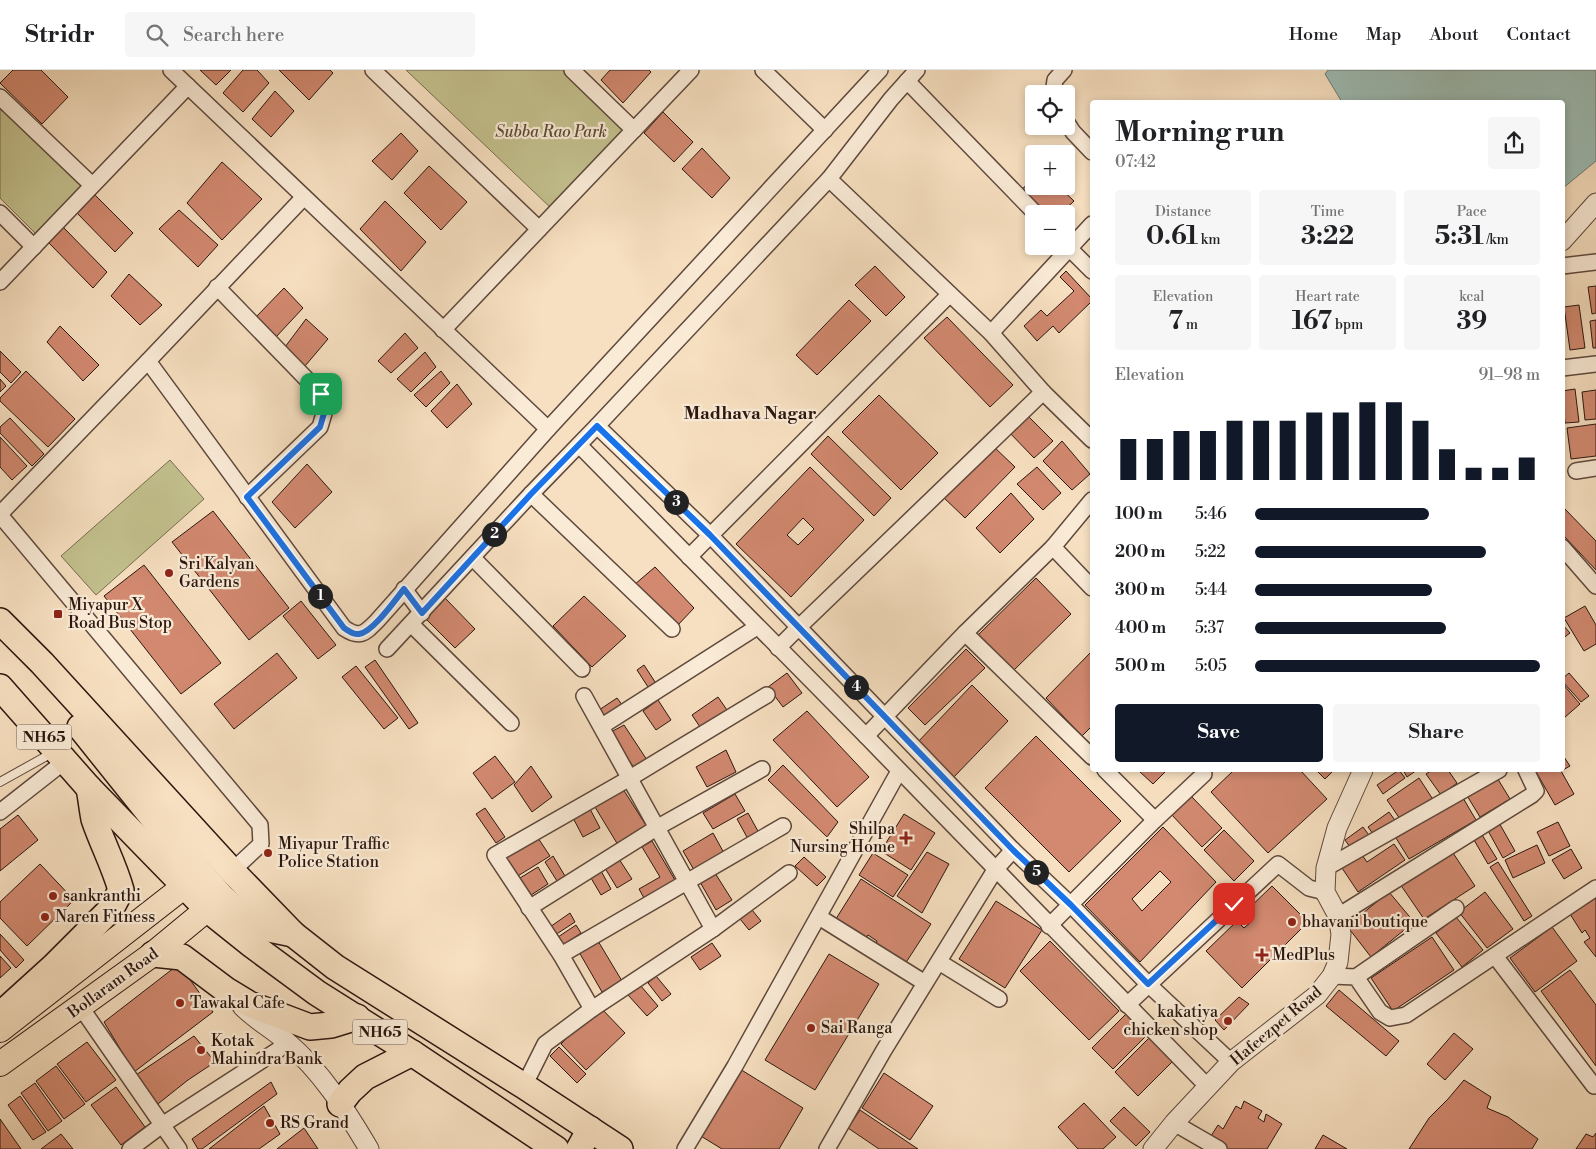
<!DOCTYPE html>
<html lang="en">
<head>
<meta charset="utf-8">
<style>
	body { margin:0; font-family:"Libre Bodoni",serif; background:#f6f6f6; color:#202124; height:100vh; display:flex; flex-direction:column; font-size:19px; white-space:nowrap }
	* { box-sizing:border-box; margin:0 }
	p { font-size:16px; color:#757577 }
	.icon { flex:none; width:28px; height:28px; fill:none; stroke:currentColor; stroke-width:2; stroke-linecap:round; stroke-linejoin:round }
	.map { position:relative; flex:1; overflow:hidden }
	.panel { position:absolute; left:1090px; top:30px; width:475px; height:672px; display:flex; flex-direction:column; background:#fff; border-radius:5px; box-shadow:0 2px 8px #0003 }
	.panel>* { flex:none }
	.buttons { position:absolute; left:1025px; top:15px; display:grid; gap:10px }
	.buttons a { display:grid; place-items:center; width:50px; height:50px; border-radius:5px; background:#fff; box-shadow:0 2px 8px #0003; font-size:25px }
	.pin { position:absolute; display:grid; place-items:center; width:42px; height:42px; color:#fff; margin:-21px; border-radius:10px; box-shadow:0 2px 8px #0006 }
	.km { position:absolute; width:25px; height:25px; margin:-12px; border-radius:50%; background:#222; color:#fff; font-size:14px; line-height:25px; text-align:center }
	.round { display:grid; place-items:center; flex:none; width:52px; height:52px; border-radius:5px; background:#f6f6f6 }
	.overview { display:flex; align-items:center; justify-content:space-between; height:85px; padding:0 25px }
	h1 { font-size:28px; font-weight:700; line-height:38px }
	.stats { display:grid; grid-template-columns:repeat(3,1fr); gap:8px; height:85px; padding:5px 25px }
	.stats div { display:grid; align-content:center; border-radius:5px; background:#f6f6f6; text-align:center }
	.stats b { font-size:25px; font-weight:700 }
	.stats small { font-size:14px; font-weight:400 }
	.stats p { font-size:14px }
	.chart { height:140px; padding:10px 25px }
	.chart p { display:flex; justify-content:space-between }
	.chart svg { width:100%; height:90px; margin-top:5px; stroke:#111827; stroke-width:6 }
	.cta { display:flex; gap:10px; margin-top:auto; padding:10px 25px }
	.cta a { flex:1; height:58px; border-radius:5px; background:#111827; color:#fff; font-size:20px; font-weight:700; line-height:58px; text-align:center }
	.cta a+a { background:#f6f6f6; color:#202124 }
	ul { padding:0 25px; list-style:none; font-size:16px }
	li { display:grid; grid-template-columns:80px 60px 1fr; align-items:center; height:38px }
	li i { height:12px; border-radius:6px; background:#111827 }
	header { display:flex; align-items:center; gap:30px; box-sizing:border-box; height:70px; padding:0 25px; background:#fff; border-bottom:1px solid #e0e0e0 }
	header strong { font-size:24px }
	nav { display:flex; gap:28px; margin-inline-start:auto; font-size:18px }
	.search { width:350px; height:45px; background:#f6f6f6; display:flex; align-items:center; gap:12px; box-sizing:border-box; padding:0 18px; border-radius:5px; color:#757577; font-size:19px }
	.map>svg:first-child { display:block }
</style>
</head>
<body>
<header>
<strong>Stridr</strong>
<div class="search"><svg class="icon" aria-label="search" viewBox="0 0 24 24"><circle cx="10" cy="10" r="6"/><path d="M15 15l6 6"/></svg>Search here</div>
<nav><a>Home</a><a>Map</a><a>About</a><a>Contact</a></nav>
</header>
<div class="map">
<svg width="1596" height="1079" viewBox="0 0 1596 1079">
	<rect width="100%" height="100%" fill="#f7e0c1"/>
	<filter id="stains"><feTurbulence type="fractalNoise" baseFrequency=".004" numOctaves="4"/><feColorMatrix values="0 0 0 0 .2 0 0 0 0 .09 0 0 0 0 .02 0 0 0 .5 -.17"/></filter>
	<radialGradient id="worn" r=".72"><stop offset=".6" stop-color="#630" stop-opacity="0"/><stop offset="1" stop-color="#630" stop-opacity=".3"/></radialGradient>
	<g fill="#c3c18e" stroke="#776c4e">
		<polygon points="406,0 564,0 628,61 553,140"/>
		<polygon points="0,28 91,117 39,167 0,128"/>
		<polygon points="170,390 204,429 96,525 61,486"/>
	</g>
	<polygon fill="#9dbdb5" stroke="#6f7a73" points="1328,0 1596,0 1596,91 1563,118 1562,32 1342,32 1325,4"/>
	<g fill="#d28970" stroke="#2b160f" fill-rule="evenodd">
		<polygon points="13,0 41,0 68,27 42,54 0,13"/>
		<polygon points="200,0 231,0 216,15"/>
		<polygon points="243,0 257,0 269,13 243,42 223,23"/>
		<polygon points="279,0 330,0 333,3 309,30"/>
		<polygon points="610,0 649,0 651,2 623,33 601,10"/>
		<polygon points="275,21 294,41 271,67 252,49"/>
		<polygon points="663,42 693,72 674,92 644,63"/>
		<polygon points="401,63 418,81 392,110 372,91"/>
		<polygon points="702,78 730,108 712,128 682,99"/>
		<polygon points="222,92 262,129 222,170 187,133"/>
		<polygon points="429,96 467,132 441,160 404,123"/>
		<polygon points="1034,108 1034,116 1058,116 1074,131 1060,144 1041,144 1019,122"/>
		<polygon points="95,125 133,163 115,182 77,143"/>
		<polygon points="385,131 426,172 401,201 360,159"/>
		<polygon points="179,140 218,175 198,197 159,159"/>
		<polygon points="62,156 107,202 93,218 48,172"/>
		<polygon points="875,196 905,227 886,246 855,215"/>
		<polygon points="1066,201 1092,229 1092,231 1059,263 1053,256 1037,271 1024,256 1041,240 1047,246 1074,221 1060,207"/>
		<polygon points="129,204 162,235 140,255 111,226"/>
		<polygon points="1596,216 1596,243 1592,244 1588,217"/>
		<polygon points="284,218 303,238 276,267 256,247"/>
		<polygon points="849,230 871,251 817,305 796,285"/>
		<polygon points="1579,235 1585,278 1570,280 1564,237"/>
		<polygon points="947,247 1013,315 990,337 924,268"/>
		<polygon points="306,249 328,269 305,296 285,277"/>
		<polygon points="1596,250 1596,278 1593,278 1590,251"/>
		<polygon points="60,256 99,295 83,311 47,272"/>
		<polygon points="405,263 418,278 391,303 378,291"/>
		<polygon points="0,281 21,302 11,313 0,302"/>
		<polygon points="425,282 436,297 411,322 397,309"/>
		<polygon points="26,301 75,349 48,377 0,331 0,328"/>
		<polygon points="441,301 450,313 426,337 414,325"/>
		<polygon points="0,309 6,316 0,322"/>
		<polygon points="457,314 472,334 447,358 431,341"/>
		<polygon points="1575,319 1579,352 1565,353 1562,321"/>
		<polygon points="1596,320 1596,349 1585,350 1582,322"/>
		<polygon points="879,325 938,383 901,420 842,362"/>
		<polygon points="1025,343 1053,371 1034,388 1007,360"/>
		<polygon points="10,348 44,384 32,396 0,363 0,357"/>
		<polygon points="1596,354 1596,386 1571,389 1567,358"/>
		<polygon points="828,366 891,428 874,446 811,384"/>
		<polygon points="0,367 27,396 12,410 0,397"/>
		<polygon points="1062,371 1090,404 1072,420 1043,391"/>
		<polygon points="993,376 1015,397 965,448 942,426"/>
		<polygon points="307,394 332,422 295,458 272,432"/>
		<path d="M810 397 864 450 791 527 736 474ZM803 448 814 459 798 475 787 465Z"/>
		<polygon points="1037,397 1061,423 1043,440 1017,414"/>
		<polygon points="1011,423 1034,449 1000,483 976,458"/>
		<polygon points="1562,436 1596,471 1596,500 1562,464"/>
		<polygon points="213,441 289,538 249,570 172,472"/>
		<polygon points="144,495 221,593 181,624 104,526"/>
		<polygon points="655,497 694,538 677,556 634,515"/>
		<polygon points="1036,508 1071,544 1012,602 977,566"/>
		<polygon points="584,526 626,566 592,597 553,556"/>
		<polygon points="444,527 475,559 455,578 424,547"/>
		<polygon points="301,531 336,575 318,589 283,546"/>
		<polygon points="1585,536 1596,555 1596,574 1584,581 1564,548"/>
		<polygon points="1562,554 1570,563 1562,569"/>
		<polygon points="966,579 985,598 925,655 908,638"/>
		<polygon points="1092,581 1092,656 1082,666 1046,628"/>
		<polygon points="277,583 297,608 234,659 214,634"/>
		<polygon points="375,590 418,653 409,659 365,597"/>
		<polygon points="644,595 657,615 650,620 637,600"/>
		<polygon points="356,596 398,648 384,659 342,607"/>
		<polygon points="787,603 802,623 783,637 768,617"/>
		<polygon points="1569,603 1589,626 1581,632 1562,611 1562,609"/>
		<polygon points="1563,614 1580,634 1564,648 1562,647"/>
		<polygon points="972,615 1008,651 951,710 916,674"/>
		<polygon points="718,627 727,640 700,657 692,645"/>
		<polygon points="617,628 623,636 605,648 599,640"/>
		<polygon points="658,630 671,650 656,660 643,641"/>
		<polygon points="807,641 869,707 837,737 773,670"/>
		<polygon points="624,655 647,690 634,698 611,662"/>
		<polygon points="1036,666 1121,751 1069,802 985,718"/>
		<polygon points="726,680 736,702 707,717 696,697"/>
		<polygon points="1562,684 1570,696 1561,701 1574,724 1555,735 1535,700 1562,700"/>
		<polygon points="495,686 515,712 492,729 473,703"/>
		<polygon points="783,695 838,752 827,767 768,710"/>
		<polygon points="531,696 552,727 532,742 514,715"/>
		<polygon points="1138,700 1167,700 1153,714"/>
		<polygon points="1234,700 1300,700 1327,729 1268,783 1211,722"/>
		<polygon points="1316,700 1334,700 1325,709"/>
		<polygon points="1399,700 1405,708 1383,724 1377,715"/>
		<polygon points="1403,700 1417,700 1407,707"/>
		<polygon points="1432,700 1448,700 1457,713 1441,725 1426,704"/>
		<polygon points="1496,706 1510,729 1480,747 1466,724"/>
		<polygon points="1419,708 1434,731 1402,752 1387,730"/>
		<polygon points="623,719 647,757 618,775 595,737"/>
		<polygon points="735,724 745,741 713,759 703,743"/>
		<polygon points="1190,725 1222,758 1202,777 1171,744"/>
		<polygon points="1463,728 1476,750 1409,789 1396,768"/>
		<polygon points="589,737 600,758 583,767 572,746"/>
		<polygon points="485,738 505,767 496,773 476,744"/>
		<polygon points="1389,742 1397,753 1376,768 1368,757"/>
		<polygon points="748,743 759,763 748,769 737,749"/>
		<polygon points="904,744 935,763 911,800 881,781"/>
		<polygon points="18,745 38,770 0,801 0,759"/>
		<polygon points="1498,751 1515,781 1503,788 1486,757"/>
		<polygon points="1558,752 1570,776 1549,786 1537,762"/>
		<path d="M1163 757 1216 812 1140 892 1085 835ZM1160 801 1171 812 1142 841 1132 829Z"/>
		<polygon points="1363,757 1371,768 1353,781 1345,770"/>
		<polygon points="1224,760 1254,791 1234,811 1204,780"/>
		<polygon points="1479,760 1497,789 1488,794 1471,765"/>
		<polygon points="713,763 724,783 694,800 683,781"/>
		<polygon points="536,765 550,786 513,809 501,788"/>
		<polygon points="652,771 675,810 644,828 639,819 660,807 642,777"/>
		<polygon points="1394,774 1405,790 1358,822 1342,798 1362,785 1367,792"/>
		<polygon points="1537,775 1545,793 1513,808 1505,790"/>
		<polygon points="1571,779 1582,798 1564,809 1552,790"/>
		<polygon points="1451,780 1475,816 1424,849 1400,814"/>
		<polygon points="927,782 949,794 922,843 897,826"/>
		<polygon points="873,783 908,805 893,827 859,805"/>
		<polygon points="553,786 565,806 557,811 545,792"/>
		<polygon points="804,787 826,807 817,816 795,796"/>
		<polygon points="619,789 632,809 617,818 605,798"/>
		<polygon points="1498,792 1532,846 1524,851 1490,797"/>
		<polygon points="40,794 74,830 27,876 0,848 0,832"/>
		<polygon points="538,797 548,814 531,825 520,808"/>
		<polygon points="601,801 611,819 601,825 591,808"/>
		<polygon points="715,803 732,830 716,840 700,812"/>
		<polygon points="861,809 931,854 903,897 876,875 877,871 868,865 866,868 834,852"/>
		<polygon points="1272,816 1308,852 1242,918 1206,881 1237,851 1244,858 1251,852 1243,844"/>
		<polygon points="1389,822 1414,852 1371,887 1347,856"/>
		<polygon points="1485,822 1513,859 1487,878 1459,842"/>
		<polygon points="1596,828 1596,887 1584,872 1590,868 1585,860 1582,863 1570,844"/>
		<polygon points="996,831 1042,860 1005,918 959,889"/>
		<polygon points="748,835 761,851 749,860 736,844"/>
		<polygon points="570,843 575,852 552,867 547,859"/>
		<polygon points="1456,847 1483,880 1462,897 1436,863"/>
		<polygon points="576,855 581,863 560,877 555,869"/>
		<polygon points="1552,857 1577,891 1535,922 1510,888"/>
		<polygon points="0,864 24,890 16,898 0,880"/>
		<polygon points="1432,867 1454,900 1393,941 1371,908"/>
		<polygon points="598,871 622,911 602,922 579,882"/>
		<polygon points="1050,871 1119,941 1089,970 1020,901"/>
		<polygon points="712,873 721,886 700,900 691,887"/>
		<polygon points="829,884 879,914 815,1020 765,990"/>
		<polygon points="0,886 11,898 0,908"/>
		<polygon points="179,894 213,942 134,1002 104,952"/>
		<polygon points="1570,900 1596,935 1596,996 1541,921"/>
		<polygon points="656,906 671,924 662,931 648,913"/>
		<polygon points="640,915 658,936 647,946 628,925"/>
		<polygon points="1339,920 1399,971 1386,986 1326,936"/>
		<polygon points="1239,927 1249,934 1224,960 1215,950"/>
		<polygon points="599,936 625,963 586,1000 561,974"/>
		<polygon points="1128,942 1149,963 1113,999 1092,978"/>
		<polygon points="1454,963 1473,979 1445,1010 1427,994"/>
		<polygon points="194,966 215,992 188,1010 154,1037 133,1007"/>
		<polygon points="1151,966 1174,990 1138,1026 1115,1002"/>
		<polygon points="87,972 116,1010 86,1032 57,994"/>
		<polygon points="559,977 586,1004 577,1013 550,986"/>
		<polygon points="56,996 85,1034 64,1049 36,1011"/>
		<polygon points="735,996 803,1038 779,1079 722,1079 696,1063"/>
		<polygon points="884,1003 933,1036 910,1070 862,1038"/>
		<polygon points="1464,1010 1491,1027 1487,1038 1508,1047 1538,1069 1532,1079 1409,1079 1429,1048 1448,1029"/>
		<polygon points="271,1012 277,1024 202,1079 198,1079 192,1069"/>
		<polygon points="35,1013 62,1051 48,1061 21,1023"/>
		<polygon points="116,1017 145,1057 121,1075 91,1035"/>
		<polygon points="20,1026 46,1062 33,1070 8,1035"/>
		<polygon points="1244,1031 1262,1041 1258,1048 1264,1052 1266,1044 1282,1054 1267,1079 1226,1079 1209,1069 1218,1055 1223,1059 1236,1036 1241,1039"/>
		<polygon points="1084,1033 1116,1067 1103,1079 1078,1079 1058,1057"/>
		<polygon points="264,1036 280,1064 259,1079 209,1079"/>
		<polygon points="1124,1037 1150,1062 1136,1076 1110,1051"/>
		<polygon points="860,1040 918,1079 879,1079 848,1058"/>
		<polygon points="0,1049 21,1079 0,1079"/>
		<polygon points="304,1058 318,1079 277,1079"/>
		<polygon points="1596,1063 1596,1079 1576,1079 1586,1064 1593,1067"/>
		<polygon points="61,1064 73,1079 41,1079"/>
		<polygon points="1323,1065 1347,1079 1315,1079"/>
	</g>
	<g fill="none" stroke-linecap="round" stroke-linejoin="round">
		<defs>
			<polyline id="service" points="0,712 52,683"/>
			<g id="minor">
				<polyline points="171,0 548,359"/>
				<polyline points="373,0 539,159"/>
				<polyline points="572,0 634,60"/>
				<polyline points="763,0 825,60"/>
				<polyline points="917,0 891,29 829,109 991,263 1043,322 1092,370"/>
				<polyline points="907,11 1036,144"/>
				<polyline points="1053,24 1055,10 1064,0"/>
				<polyline points="0,27 92,115"/>
				<polyline points="1066,51 1073,62 1092,82"/>
				<polyline points="0,143 34,177"/>
				<polyline points="1066,175 1092,201"/>
				<polyline points="1562,196 1596,192"/>
				<polyline points="0,212 188,16"/>
				<polyline points="217,217 321,324 325,340 320,357 247,427"/>
				<polyline points="443,260 691,0"/>
				<polyline points="991,263 1092,154"/>
				<path d="M148 291 344 558C360 569 365 563 377 551L548 359 880 0"/>
				<polyline points="1562,298 1596,294"/>
				<polyline points="597,356 710,465 1013,780 1071,835 1148,914 1231,992"/>
				<polyline points="579,375 866,666 1208,1017"/>
				<polyline points="1576,401 1596,398"/>
				<polyline points="531,424 672,559"/>
				<polyline points="0,444 148,291 304,127"/>
				<polyline points="0,445 260,755 261,774 232,801"/>
				<polyline points="1053,477 1092,518"/>
				<polyline points="1562,477 1596,516"/>
				<polyline points="689,487 949,225"/>
				<polyline points="473,488 582,599"/>
				<polyline points="404,519 422,543"/>
				<polyline points="411,554 511,653"/>
				<polyline points="965,563 1092,687"/>
				<polyline points="778,578 799,557 1043,322"/>
				<polyline points="387,579 531,424 597,356 829,109"/>
				<polyline points="584,626 713,859"/>
				<polyline points="602,656 757,557"/>
				<polyline points="866,666 965,563 1053,477 1092,430"/>
				<polyline points="1105,700 1155,750"/>
				<polyline points="0,742 65,691"/>
				<polyline points="1326,798 1499,700"/>
				<polyline points="529,838 658,757 762,699"/>
				<polyline points="1338,846 1532,725 1536,721 1526,700"/>
				<polyline points="819,847 925,913"/>
				<polyline points="1049,856 1155,750 1204,704"/>
				<polyline points="561,885 783,756"/>
				<polyline points="1495,886 1594,1016"/>
				<polyline points="939,892 999,929"/>
				<polyline points="1332,906 1356,907 1380,942 1390,948 1406,945 1596,818"/>
				<polyline points="1356,907 1456,838"/>
				<polyline points="1127,935 1278,794 1309,818 1325,822"/>
				<polyline points="80,936 179,1079"/>
				<polyline points="592,939 561,885 495,785 630,708 767,625"/>
				<polyline points="524,1016 545,974 592,939 713,859 789,803"/>
				<polyline points="1174,1053 1219,1079"/>
				<polyline points="130,1079 162,1055 278,980 286,971"/>
				<polyline points="685,1079 735,996 899,701"/>
				<polyline points="827,1079 884,980 995,800 1013,780"/>
			</g>
			<g id="tertiary">
				<polyline points="1562,171 1596,133"/>
				<path d="M242 936C255 950 273 959 287 972 321 1001 346 1040 369 1079"/>
				<polyline points="1153,1079 1174,1053 1231,992 1317,925 1332,906 1338,892 1341,864 1338,846 1325,822 1326,798 1337,758 1363,700"/>
			</g>
			<g id="primary">
				<polyline points="0,960 200,804"/>
				<polyline points="0,994 153,884 222,827"/>
			</g>
			<g id="trunk">
				<polyline points="0,551 42,593 232,801 293,864 335,897 524,1016 620,1079"/>
				<polyline points="0,617 89,718 207,839 252,875 317,923 412,983 556,1079"/>
				<polyline points="80,657 164,762 222,827 254,856 293,864"/>
				<polyline points="153,884 182,887 226,920 249,934 310,957 331,955 357,947"/>
				<path d="M0 945 53 897 111 839 121 820C114 795 102 773 94 749 92 739 91 728 89 718"/>
				<polyline points="340,1034 350,1021 365,1007 412,983"/>
				<polyline points="579,1079 590,1059"/>
			</g>
		</defs>
		<use href="#service" stroke="#5e483c" stroke-width="10"/>
		<use href="#minor" stroke="#5e483c" stroke-width="18"/>
		<use href="#tertiary" stroke="#5e483c" stroke-width="21"/>
		<use href="#primary" stroke="#2b160f" stroke-width="26"/>
		<use href="#trunk" stroke="#2b160f" stroke-width="28"/>
		<use href="#service" stroke="#faebd7" stroke-width="8"/>
		<use href="#minor" stroke="#faebd7" stroke-width="15"/>
		<use href="#tertiary" stroke="#faebd7" stroke-width="19"/>
		<use href="#primary" stroke="#f7e0c1" stroke-width="24"/>
		<use href="#trunk" stroke="#f7e0c1" stroke-width="25"/>
	</g>
	<g fill="none" stroke-linecap="round" stroke-linejoin="round">
		<defs>
			<path id="route" d="M321 324 325 340 320 357 247 427 344 558C349 561 353 565 359 564 373 562 395 530 404 519L422 543 531 424 597 356 710 465 1013 780 1071 835 1148 914 1234 834"/>
		</defs>
		<use href="#route" stroke="#fff" stroke-width="10"/>
		<use href="#route" stroke="#1a73e8" stroke-width="6"/>
	</g>
	<g fill="#8f2418" stroke="#faebd7" stroke-width="2">
		<circle cx="169" cy="503" r="5"/>
		<rect x="53" y="539" width="10" height="10" rx="2.5"/>
		<path d="M903.5 760.5h5v5h5v5h-5v5h-5v-5h-5v-5h5z"/>
		<circle cx="268" cy="783" r="5"/>
		<circle cx="53" cy="826" r="5"/>
		<circle cx="45" cy="847" r="5"/>
		<circle cx="1292" cy="852" r="5"/>
		<path d="M1259.5 877.5h5v5h5v5h-5v5h-5v-5h-5v-5h5z"/>
		<circle cx="180" cy="933" r="5"/>
		<circle cx="1228" cy="951" r="5"/>
		<circle cx="811" cy="958" r="5"/>
		<circle cx="201" cy="980" r="5"/>
		<circle cx="270" cy="1053" r="5"/>
	</g>
	<g text-anchor="middle" dominant-baseline="central" stroke-width="4.5" stroke-linejoin="round" paint-order="stroke">
		<g fill="#faebd7" stroke="#69564b" stroke-width="1">
			<rect x="16.5" y="654.5" width="55" height="25" rx="4"/>
			<rect x="352.5" y="949.5" width="55" height="25" rx="4"/>
		</g>
		<g font-size="15" font-weight="bold" fill="#2b160f">
			<text x="44" y="667">NH65</text>
			<text x="380" y="962">NH65</text>
		</g>
		<g font-size="16" font-style="italic" fill="#594935" stroke="#faebd7">
			<text x="551" y="62">Subba Rao Park</text>
		</g>
		<g font-size="16" fill="#2b160f" stroke="#faebd7" text-anchor="start">
			<text x="179" y="494">Sri Kalyan<tspan x="179" dy="18">Gardens</tspan></text>
			<text x="68" y="535">Miyapur X<tspan x="68" dy="18">Road Bus Stop</tspan></text>
			<text x="895" y="759" text-anchor="end">Shilpa<tspan x="895" dy="18">Nursing Home</tspan></text>
			<text x="278" y="774">Miyapur Traffic<tspan x="278" dy="18">Police Station</tspan></text>
			<text x="63" y="826">sankranthi</text>
			<text x="55" y="847">Naren Fitness</text>
			<text x="1302" y="852">bhavani boutique</text>
			<text x="1272" y="885">MedPlus</text>
			<text x="190" y="933">Tawakal Cafe</text>
			<text x="1218" y="942" text-anchor="end">kakatiya<tspan x="1218" dy="18">chicken shop</tspan></text>
			<text x="821" y="958">Sai Ranga</text>
			<text x="211" y="971">Kotak<tspan x="211" dy="18">Mahindra Bank</tspan></text>
			<text x="280" y="1053">RS Grand</text>
		</g>
		<g font-size="16" fill="#2b160f" stroke="#faebd7">
			<text transform="translate(113 913) rotate(-36)">Bollaram Road</text>
			<text transform="translate(1276 956) rotate(-40)">Hafeezpet Road</text>
		</g>
		<g font-size="18" font-weight="bold" fill="#2b160f" stroke="#faebd7">
			<text x="750" y="343">Madhava Nagar</text>
		</g>
	</g>
	<rect width="100%" height="100%" filter="url(#stains)"/>
	<rect width="100%" height="100%" fill="url(#worn)"/>
</svg>
<div class="buttons">
<a><svg class="icon" aria-label="locate" viewBox="0 0 24 24"><circle cx="12" cy="12" r="6"/><path d="M12 2v4M12 18v4M2 12h4M18 12h4"/></svg></a>
<a>+</a>
<a>−</a>
</div>
<div class="pin" style="left:321px;top:324px;background:#1e9e55"><svg class="icon" aria-label="arrive" viewBox="0 0 24 24"><path d="M6 21V4h12l-3 4 3 4H6"/></svg></div>
<div class="pin" style="left:1234px;top:834px;background:#d93025"><svg class="icon" aria-label="check" viewBox="0 0 24 24"><path d="M5 12l5 5 9-10"/></svg></div>
<b class="km" style="left:320px;top:526px">1</b>
<b class="km" style="left:494px;top:464px">2</b>
<b class="km" style="left:676px;top:432px">3</b>
<b class="km" style="left:856px;top:617px">4</b>
<b class="km" style="left:1036px;top:802px">5</b>
<section class="panel">
<div class="overview"><div><h1>Morning run</h1><p>07:42</p></div><a class="round"><svg class="icon" aria-label="share" viewBox="0 0 24 24"><path d="M12 15V3M7 8l5-5 5 5M5 13v7h14v-7"/></svg></a></div>
<div class="stats">
<div><p>Distance</p><b>0.61<small> km</small></b></div>
<div><p>Time</p><b>3:22</b></div>
<div><p>Pace</p><b>5:31<small> /km</small></b></div>
</div>
<div class="stats">
<div><p>Elevation</p><b>7<small> m</small></b></div>
<div><p>Heart rate</p><b>167<small> bpm</small></b></div>
<div><p>kcal</p><b>39</b></div>
</div>
<div class="chart"><p><span>Elevation</span>91–98 m</p>
<svg viewBox="0 0 160 44" preserveAspectRatio="none"><path d="M5 44V24M15 44V24M25 44V20M35 44V20M45 44V15M55 44V15M65 44V15M75 44V11M85 44V11M95 44V6M105 44V6M115 44V15M125 44V29M135 44V38M145 44V38M155 44V33"/></svg>
</div>
<ul>
<li><b>100 m</b>5:46<i style="width:61%"></i></li>
<li><b>200 m</b>5:22<i style="width:81%"></i></li>
<li><b>300 m</b>5:44<i style="width:62%"></i></li>
<li><b>400 m</b>5:37<i style="width:67%"></i></li>
<li><b>500 m</b>5:05<i style="width:100%"></i></li>
</ul>
<div class="cta"><a>Save</a><a>Share</a></div>
</section>
</div>
</body>
</html>
